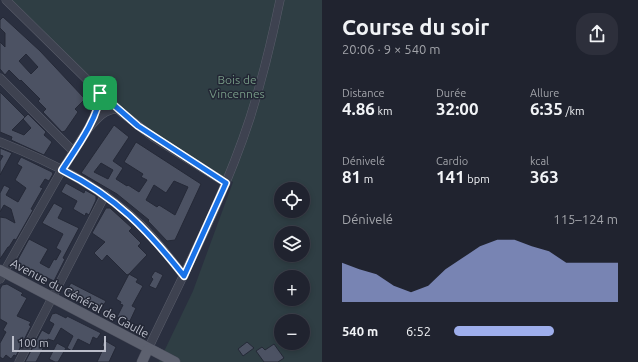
<!DOCTYPE html>
<html lang="fr">
<head>
<meta charset="utf-8">
<style>
	body { margin:0; font-family:Ubuntu,sans-serif; background:#2d2f3b; color:#f1f3f6; height:100vh; display:flex; flex-direction:column; font-size:15px; white-space:nowrap }
	* { box-sizing:border-box; margin:0 }
	p { font-size:13px; color:#a2a4aa }
	.icon { flex:none; width:22px; height:22px; fill:none; stroke:currentColor; stroke-width:2; stroke-linecap:round; stroke-linejoin:round }
	.map { position:relative; flex:1; overflow:hidden }
	.drawer { display:flex; flex-direction:column; background:#20232f; width:316px }
	.drawer>* { flex:none }
	.controls { position:absolute; left:274px; top:182px; display:grid; gap:8px }
	.controls a { display:grid; place-items:center; width:36px; height:36px; border-radius:50%; background:#20232f; box-shadow:0 2px 6px #0003,0 0 0 1px #3d404b; font-size:20px }
	.scale { position:absolute; left:12px; bottom:10px; width:94px; box-sizing:border-box; padding-left:4px; border:2px solid #bbbeca; border-top:0; font-size:11px; line-height:14px; white-space:nowrap; color:#bbbeca; -webkit-text-stroke:3px #232735; paint-order:stroke }
	.pin { position:absolute; display:grid; place-items:center; width:34px; height:34px; color:#fff; margin:-17px; border-radius:8px; box-shadow:0 2px 6px #0006 }
	.round { display:grid; place-items:center; flex:none; width:42px; height:42px; border-radius:16px; background:#2d2f3b }
	.summary { display:flex; align-items:center; justify-content:space-between; height:68px; padding:0 20px }
	h1 { font-size:22px; font-weight:700; line-height:30px }
	.stats { display:grid; grid-template-columns:repeat(3,1fr); gap:6px; height:68px; padding:4px 20px }
	.stats div { display:grid; align-content:center }
	.stats b { font-size:17px; font-weight:700 }
	.stats small { font-size:11px; font-weight:400 }
	.stats p { font-size:11px }
	.chart { height:112px; padding:8px 20px }
	.chart p { display:flex; justify-content:space-between }
	.chart svg { width:100%; height:72px; margin-top:4px; fill:#9eaeec; opacity:.7 }
	ul { padding:0 20px; list-style:none; font-size:13px }
	li { display:grid; grid-template-columns:64px 48px 1fr; align-items:center; height:30px }
	li i { height:10px; border-radius:5px; background:#9eaeec }
	main { display:flex; flex:1; min-height:0 }
	.map>svg:first-child { display:block }
</style>
</head>
<body>
<main>
<div class="map">
<svg width="322" height="362" viewBox="0 0 322 362">
	<rect width="100%" height="100%" fill="#2a2f3f"/>
	<path fill="#2f3e44" fill-rule="evenodd" d="M12 0H322V362H159L193 291 233 182 216 173 143 126 128 114ZM281 189H303V211H281ZM281 233H303V255H281ZM281 277H303V299H281ZM281 321H303V343H281Z"/>
	<g fill="#4c5263" stroke="#252937" fill-rule="evenodd">
		<path d="M3 17 40 51 85 99 75 109 78 112 65 131 62 132 43 112 46 109 38 101 40 99 21 80 20 81 9 70 5 75 0 69V42L5 47V33L0 28V20ZM26 54 38 67 31 74 19 61Z"/>
		<polygon points="0,92 25,117 12,130 24,135 31,128 23,119 28,114 46,132 44,135 52,142 44,155 11,140 12,137 0,132"/>
		<path d="M114 125 129 137 113 161 123 168 116 179 127 186 128 185 139 192 147 180 141 177 143 174 124 162 136 142 201 184 175 240 167 241 148 221 149 220 117 194 81 173ZM101 163 113 170 108 179 94 172ZM174 181 188 187 175 215 159 205 157 207 146 200 154 185 166 193Z"/>
		<polygon points="0,148 12,153 0,175 0,161 3,156 0,155"/>
		<polygon points="21,157 52,172 53,174 49,181 45,179 40,187 43,188 31,209 33,210 16,240 14,239 9,247 8,247 0,259 0,217 6,218 15,223 11,209 4,205 0,212 0,193 4,185 10,188 6,195 18,202 26,188 15,180 22,167 17,164"/>
		<polygon points="66,183 84,193 85,190 96,196 96,200 89,215 86,213 85,216 73,209 77,201 61,192"/>
		<polygon points="54,203 63,208 58,218 79,228 63,258 65,259 54,281 35,272 33,277 17,269 16,263 29,239 48,249 40,263 49,268 54,259 56,260 61,251 56,248 63,234 42,223"/>
		<polygon points="106,208 110,208 132,228 129,231 141,243 138,246 147,255 129,274 138,279 136,282 143,286 132,306 136,308 129,323 117,317 123,305 120,304 121,302 116,299 129,274 127,275 107,255 102,261 94,253 105,242 92,233"/>
		<polygon points="155,271 163,275 156,289 149,286 153,279 151,277"/>
		<polygon points="71,283 106,301 101,310 66,291"/>
		<polygon points="7,284 23,293 21,295 27,298 17,316 31,322 29,325 31,326 16,356 14,355 11,359 6,355 3,359 0,357 0,343 6,332 3,330 7,323 0,319 0,289 2,285"/>
		<polygon points="56,313 66,318 67,316 101,333 97,339 93,337 90,345 78,339 72,351 67,348 73,336 61,328 54,341 48,339 36,362 25,362 42,330 49,334 54,324 49,321 52,314"/>
		<polygon points="104,340 116,347 109,362 97,362 104,347 102,346"/>
		<polygon points="247,342 254,348 243,356 238,349"/>
		<polygon points="57,343 66,348 58,362 55,362 49,359"/>
		<polygon points="274,344 284,358 278,362 264,362 256,351 262,347 265,350"/>
	</g>
	<g fill="none" stroke-linecap="round" stroke-linejoin="round">
		<defs>
			<g id="minor">
				<polyline points="6,0 117,109 153,137 226,183"/>
				<polyline points="0,78 74,152"/>
				<path d="M100 93V104L88 129C96 120 104 109 117 109"/>
				<path d="M0 142C51 162 100 186 140 224 156 240 170 258 184 276"/>
				<polyline points="0,279 59,175 88,129"/>
				<path d="M148 349C184 273 224 198 250 118 262 80 272 39 280 0"/>
				<polyline points="19,362 105,195"/>
			</g>
			<g id="major">
				<polyline points="0,270 175,362"/>
				<polyline points="142,362 148,349"/>
			</g>
		</defs>
		<use href="#minor" stroke="#595d6a" stroke-width="9"/>
		<use href="#major" stroke="#484b59" stroke-width="11"/>
		<use href="#minor" stroke="#3e4250" stroke-width="8"/>
		<use href="#major" stroke="#5d616f" stroke-width="10"/>
	</g>
	<g fill="none" stroke-linecap="round" stroke-linejoin="round">
		<defs>
			<path id="route" d="M100 93 138 126 226 183 184 276C147 229 116 197 62 170 75 150 100 116 100 93Z"/>
		</defs>
		<use href="#route" stroke="#fff" stroke-width="8"/>
		<use href="#route" stroke="#1a73e8" stroke-width="5"/>
	</g>
	<g text-anchor="middle" dominant-baseline="central" stroke-width="3" stroke-linejoin="round" paint-order="stroke">
		<g font-size="12" fill="#759884" stroke="#232735">
			<text x="237" y="79">Bois de<tspan x="237" dy="14">Vincennes</tspan></text>
		</g>
		<g font-size="12" fill="#bbbeca" stroke="#232735">
			<text transform="translate(80 298) rotate(28)">Avenue du Général de Gaulle</text>
		</g>
	</g>
</svg>
<div class="controls">
<a><svg class="icon" aria-label="locate" viewBox="0 0 24 24"><circle cx="12" cy="12" r="6"/><path d="M12 2v4M12 18v4M2 12h4M18 12h4"/></svg></a>
<a><svg class="icon" aria-label="layers" viewBox="0 0 24 24"><path d="M12 4l9 5-9 5-9-5zM3 14l9 5 9-5"/></svg></a>
<a>+</a>
<a>−</a>
</div>
<div class="scale">100 m</div>
<div class="pin" style="left:100px;top:93px;background:#1e9e55"><svg class="icon" aria-label="arrive" viewBox="0 0 24 24"><path d="M6 21V4h12l-3 4 3 4H6"/></svg></div>
</div>
<section class="drawer">
<div class="summary"><div><h1>Course du soir</h1><p>20:06 · 9 × 540 m</p></div><a class="round"><svg class="icon" aria-label="share" viewBox="0 0 24 24"><path d="M12 15V3M7 8l5-5 5 5M5 13v7h14v-7"/></svg></a></div>
<div class="stats">
<div><p>Distance</p><b>4.86<small> km</small></b></div>
<div><p>Durée</p><b>32:00</b></div>
<div><p>Allure</p><b>6:35<small> /km</small></b></div>
</div>
<div class="stats">
<div><p>Dénivelé</p><b>81<small> m</small></b></div>
<div><p>Cardio</p><b>141<small> bpm</small></b></div>
<div><p>kcal</p><b>363</b></div>
</div>
<div class="chart"><p><span>Dénivelé</span>115–124 m</p>
<svg viewBox="0 0 160 44" preserveAspectRatio="none"><path d="M0 44V20L10 24L20 27L30 34L40 38L50 34L60 24L70 17L80 10L90 6L100 6L110 10L120 13L130 20L140 20L150 20L160 20V44z"/></svg>
</div>
<ul>
<li><b>540 m</b>6:52<i style="width:61%"></i></li>
</ul>
</section>
</main>
</body>
</html>
